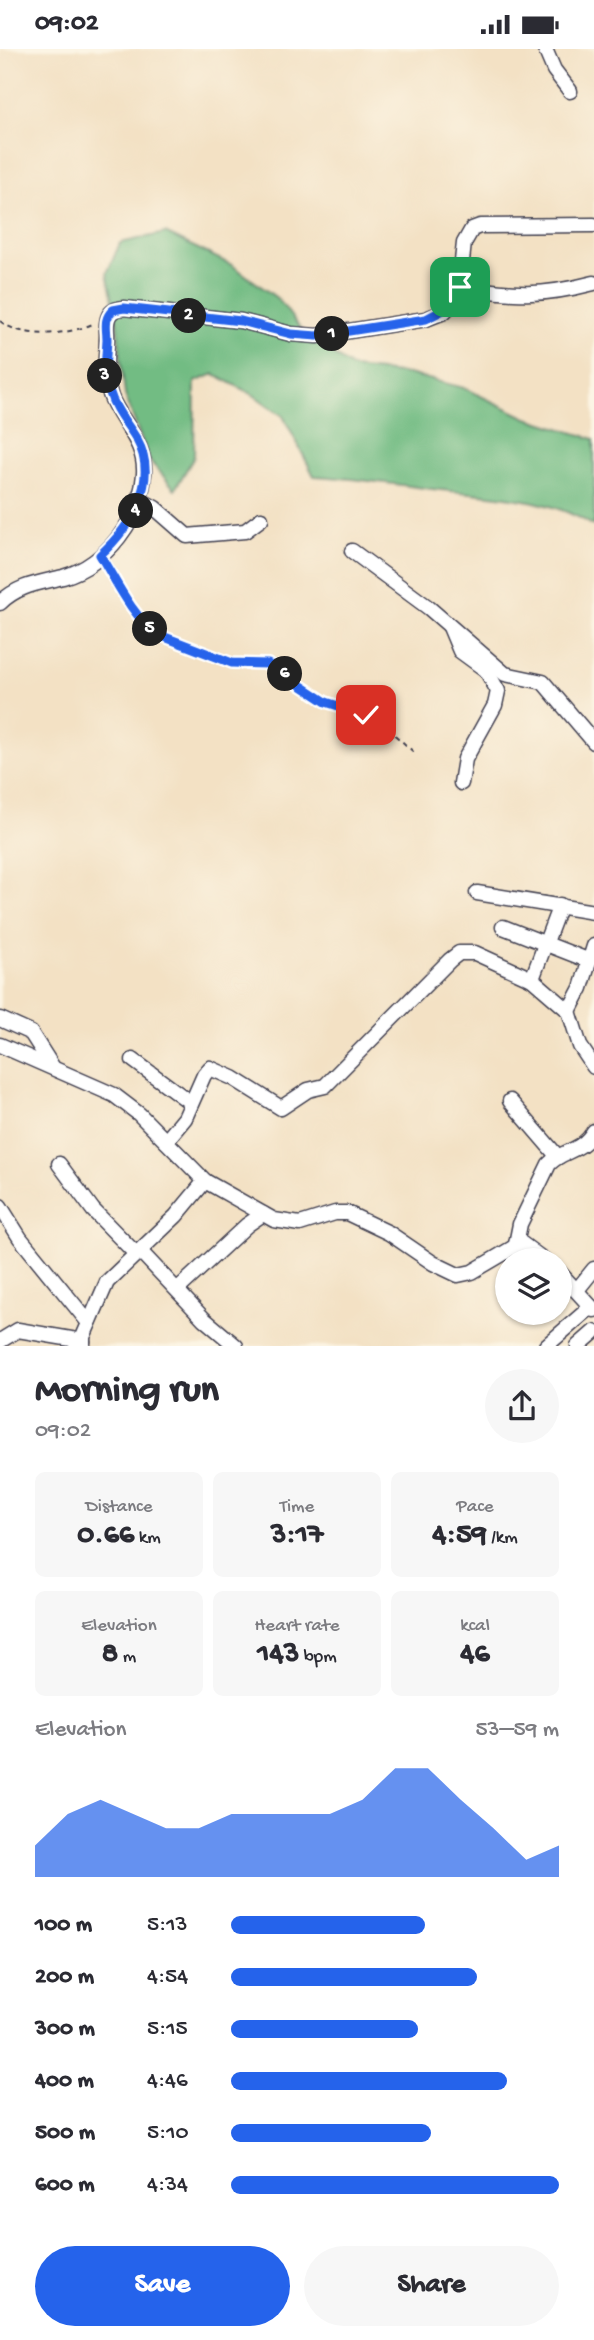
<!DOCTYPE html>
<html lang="en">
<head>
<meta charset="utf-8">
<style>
	body { margin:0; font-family:"Gochi Hand",sans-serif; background:#f7f7f7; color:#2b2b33; height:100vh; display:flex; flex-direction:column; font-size:26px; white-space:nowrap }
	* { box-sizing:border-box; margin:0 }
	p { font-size:23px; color:#7c7c81 }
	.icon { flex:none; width:38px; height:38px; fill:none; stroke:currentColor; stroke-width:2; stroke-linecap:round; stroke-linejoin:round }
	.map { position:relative; height:1297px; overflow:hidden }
	.sheet { display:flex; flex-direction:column; background:#fff; flex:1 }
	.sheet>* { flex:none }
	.buttons { position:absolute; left:495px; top:1199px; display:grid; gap:14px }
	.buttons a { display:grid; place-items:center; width:77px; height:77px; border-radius:50%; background:#fff; box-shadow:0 2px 5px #0004; font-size:35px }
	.pin { position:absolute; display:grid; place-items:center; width:60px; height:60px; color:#fff; margin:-30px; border-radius:14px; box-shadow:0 4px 10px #0006 }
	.km { position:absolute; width:35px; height:35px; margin:-18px; border-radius:50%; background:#222; color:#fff; font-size:19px; line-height:35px; text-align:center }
	.round { display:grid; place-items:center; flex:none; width:74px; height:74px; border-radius:37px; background:#f7f7f7 }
	.headline { display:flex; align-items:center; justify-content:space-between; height:119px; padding:0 35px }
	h1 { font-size:38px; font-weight:700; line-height:52px }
	.metrics { display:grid; grid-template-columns:repeat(3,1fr); gap:10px; height:119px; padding:7px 35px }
	.metrics div { display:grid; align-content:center; border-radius:10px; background:#f7f7f7; text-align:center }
	.metrics b { font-size:30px; font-weight:700 }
	.metrics small { font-size:19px; font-weight:400 }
	.metrics p { font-size:19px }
	.chart { height:196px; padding:14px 35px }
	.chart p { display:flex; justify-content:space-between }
	.chart svg { width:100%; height:126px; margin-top:7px; fill:#2563eb; opacity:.7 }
	.action { display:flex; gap:14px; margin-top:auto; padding:14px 35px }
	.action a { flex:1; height:80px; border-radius:42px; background:#2563eb; color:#fff; font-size:28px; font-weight:700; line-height:80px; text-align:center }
	.action a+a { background:#f7f7f7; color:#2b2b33 }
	ul { padding:0 35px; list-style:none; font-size:23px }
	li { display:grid; grid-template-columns:112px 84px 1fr; align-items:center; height:52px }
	li i { height:18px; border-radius:9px; background:#2563eb }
	.status { display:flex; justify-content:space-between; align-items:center; height:49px; padding:0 35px; background:#fff; direction:ltr }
	.status svg { height:19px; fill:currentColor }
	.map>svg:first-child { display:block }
</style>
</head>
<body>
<div class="status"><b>09:02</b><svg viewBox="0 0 49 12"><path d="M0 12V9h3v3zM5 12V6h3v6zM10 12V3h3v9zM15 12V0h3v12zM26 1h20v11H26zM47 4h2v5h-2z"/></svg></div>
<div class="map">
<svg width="594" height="1297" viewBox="0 0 594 1297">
	<rect width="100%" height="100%" fill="#fcf5e5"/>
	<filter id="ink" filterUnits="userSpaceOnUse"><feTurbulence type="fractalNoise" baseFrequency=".0143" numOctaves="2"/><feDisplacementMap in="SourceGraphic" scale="14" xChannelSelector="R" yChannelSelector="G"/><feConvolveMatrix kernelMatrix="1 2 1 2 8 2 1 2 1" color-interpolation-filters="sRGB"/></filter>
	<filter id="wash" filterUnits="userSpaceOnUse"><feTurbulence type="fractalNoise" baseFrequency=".00686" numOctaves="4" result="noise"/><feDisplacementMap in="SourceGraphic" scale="28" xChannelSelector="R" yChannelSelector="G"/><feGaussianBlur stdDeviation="1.57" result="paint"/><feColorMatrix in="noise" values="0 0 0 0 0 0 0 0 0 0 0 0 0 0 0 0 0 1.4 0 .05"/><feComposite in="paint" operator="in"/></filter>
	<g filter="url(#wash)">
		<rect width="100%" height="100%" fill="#f3e1c4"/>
		<path fill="#72bc83" stroke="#4a6f5f" stroke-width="2" d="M165 184 232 216 278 250 306 287 353 319 408 325 464 339 527 369 594 390V477C546 446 488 447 432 440 393 435 354 429 314 427L283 367 252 345 214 325 195 333 194 408 175 440 149 411 125 346 116 265 107 224 120 194Z"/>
	</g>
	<g filter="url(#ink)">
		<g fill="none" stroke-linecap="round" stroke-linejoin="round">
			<defs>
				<g id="minor">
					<polyline points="545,0 554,21 570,42"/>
					<path d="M460 238C515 246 540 248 594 234"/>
					<polyline points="140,451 155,459 187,487 245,482 261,470"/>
					<polyline points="352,502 429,559 505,625 543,633 594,693"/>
					<path d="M0 554C18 536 40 534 63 528 107 515 141 469 144 425 146 393 122 375 111 348 102 323 107 309 107 285 106 271 107 260 124 259L241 272 291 285 317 287 426 270 444 263 458 248 464 194 472 180 480 177 594 176"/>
					<polyline points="450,578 460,602 486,621 498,642 495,656 465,710 461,734"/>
					<polyline points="477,844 594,863"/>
					<polyline points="503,878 590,912"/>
					<polyline points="532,930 560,856"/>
					<polyline points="569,962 581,939 594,897"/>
					<polyline points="0,970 31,984 52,1017"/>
					<polyline points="0,996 114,1046 139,1065 205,1132 274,1171 300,1175 335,1164 347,1164 389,1184 433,1214 458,1226 472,1223 521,1194 544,1211"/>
					<polyline points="133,1011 191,1054"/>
					<polyline points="510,1052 558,1108"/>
					<polyline points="166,1092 185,1069 204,1026 210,1019 233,1029 281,1059 308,1041 325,1037 450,911 459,904 475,904 532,930 569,962 580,997 594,1018"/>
					<polyline points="59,1115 93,1161 136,1205"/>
					<polyline points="0,1157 20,1189 89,1274"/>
					<path d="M516 1195 520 1175 549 1115C563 1100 581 1104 594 1082"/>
					<polyline points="140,1202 204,1270 236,1297"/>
					<polyline points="560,1224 594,1261"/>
					<polyline points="178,1240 247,1176 263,1165"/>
					<polyline points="577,1241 594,1220"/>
					<polyline points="0,1292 18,1281 83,1292"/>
					<polyline points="83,1297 83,1288 107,1233 176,1167 205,1132"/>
					<polyline points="546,1297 591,1258"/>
					<polyline points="578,1297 594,1283"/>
				</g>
			</defs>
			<use href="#minor" stroke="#413f50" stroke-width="17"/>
			<g stroke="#413f50" stroke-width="2" stroke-dasharray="5 5" stroke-linecap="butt">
				<path d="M0 272C24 291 68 286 95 274"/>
				<polyline points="106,516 141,569 157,585 232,614 269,615 326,653 377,670 417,706"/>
			</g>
			<use href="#minor" stroke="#fff" stroke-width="14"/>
		</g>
	</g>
	<g fill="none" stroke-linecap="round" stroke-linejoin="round" filter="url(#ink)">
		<defs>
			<path id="route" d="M366 666 326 653 268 615 232 614 157 585C132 567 116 532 100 506 130 479 160 432 137 391 128 375 115 362 110 344 103 325 106 311 107 291 107 279 103 270 113 261L124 259 241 272 291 285 317 287 426 270 453 256 460 238"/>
		</defs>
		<use href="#route" stroke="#fff" stroke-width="14"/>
		<use href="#route" stroke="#2563eb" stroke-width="9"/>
	</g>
</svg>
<div class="buttons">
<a><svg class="icon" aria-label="layers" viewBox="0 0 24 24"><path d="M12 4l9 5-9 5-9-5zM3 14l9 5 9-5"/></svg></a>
</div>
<div class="pin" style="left:460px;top:238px;background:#1e9e55"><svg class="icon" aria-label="arrive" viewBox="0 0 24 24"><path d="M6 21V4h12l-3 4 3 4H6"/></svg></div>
<div class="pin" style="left:366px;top:666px;background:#d93025"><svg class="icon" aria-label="check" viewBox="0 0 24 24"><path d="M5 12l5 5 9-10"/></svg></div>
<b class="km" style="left:332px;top:285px">1</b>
<b class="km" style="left:189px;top:267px">2</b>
<b class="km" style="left:105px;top:327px">3</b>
<b class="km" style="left:136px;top:462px">4</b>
<b class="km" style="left:150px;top:580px">5</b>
<b class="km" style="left:285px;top:625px">6</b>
</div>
<section class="sheet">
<div class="headline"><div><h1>Morning run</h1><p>09:02</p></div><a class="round"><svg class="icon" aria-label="share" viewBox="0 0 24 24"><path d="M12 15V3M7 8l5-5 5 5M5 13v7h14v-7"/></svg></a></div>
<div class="metrics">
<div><p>Distance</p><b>0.66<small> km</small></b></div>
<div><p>Time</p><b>3:17</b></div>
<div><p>Pace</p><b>4:59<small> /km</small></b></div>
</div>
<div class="metrics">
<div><p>Elevation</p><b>8<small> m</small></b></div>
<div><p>Heart rate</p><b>143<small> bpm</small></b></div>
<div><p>kcal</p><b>46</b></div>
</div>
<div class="chart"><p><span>Elevation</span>53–59 m</p>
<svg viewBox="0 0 160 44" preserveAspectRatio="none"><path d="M0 44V33L10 22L20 17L30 22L40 27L50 27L60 22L70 22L80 22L90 22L100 17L110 6L120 6L130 17L140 27L150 38L160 33V44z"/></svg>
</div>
<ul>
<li><b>100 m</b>5:13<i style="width:59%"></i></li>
<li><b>200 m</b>4:54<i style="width:75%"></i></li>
<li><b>300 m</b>5:15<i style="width:57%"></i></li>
<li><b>400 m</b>4:46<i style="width:84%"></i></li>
<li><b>500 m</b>5:10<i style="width:61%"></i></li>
<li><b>600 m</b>4:34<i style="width:100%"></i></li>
</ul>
<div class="action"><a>Save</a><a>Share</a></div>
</section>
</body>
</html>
